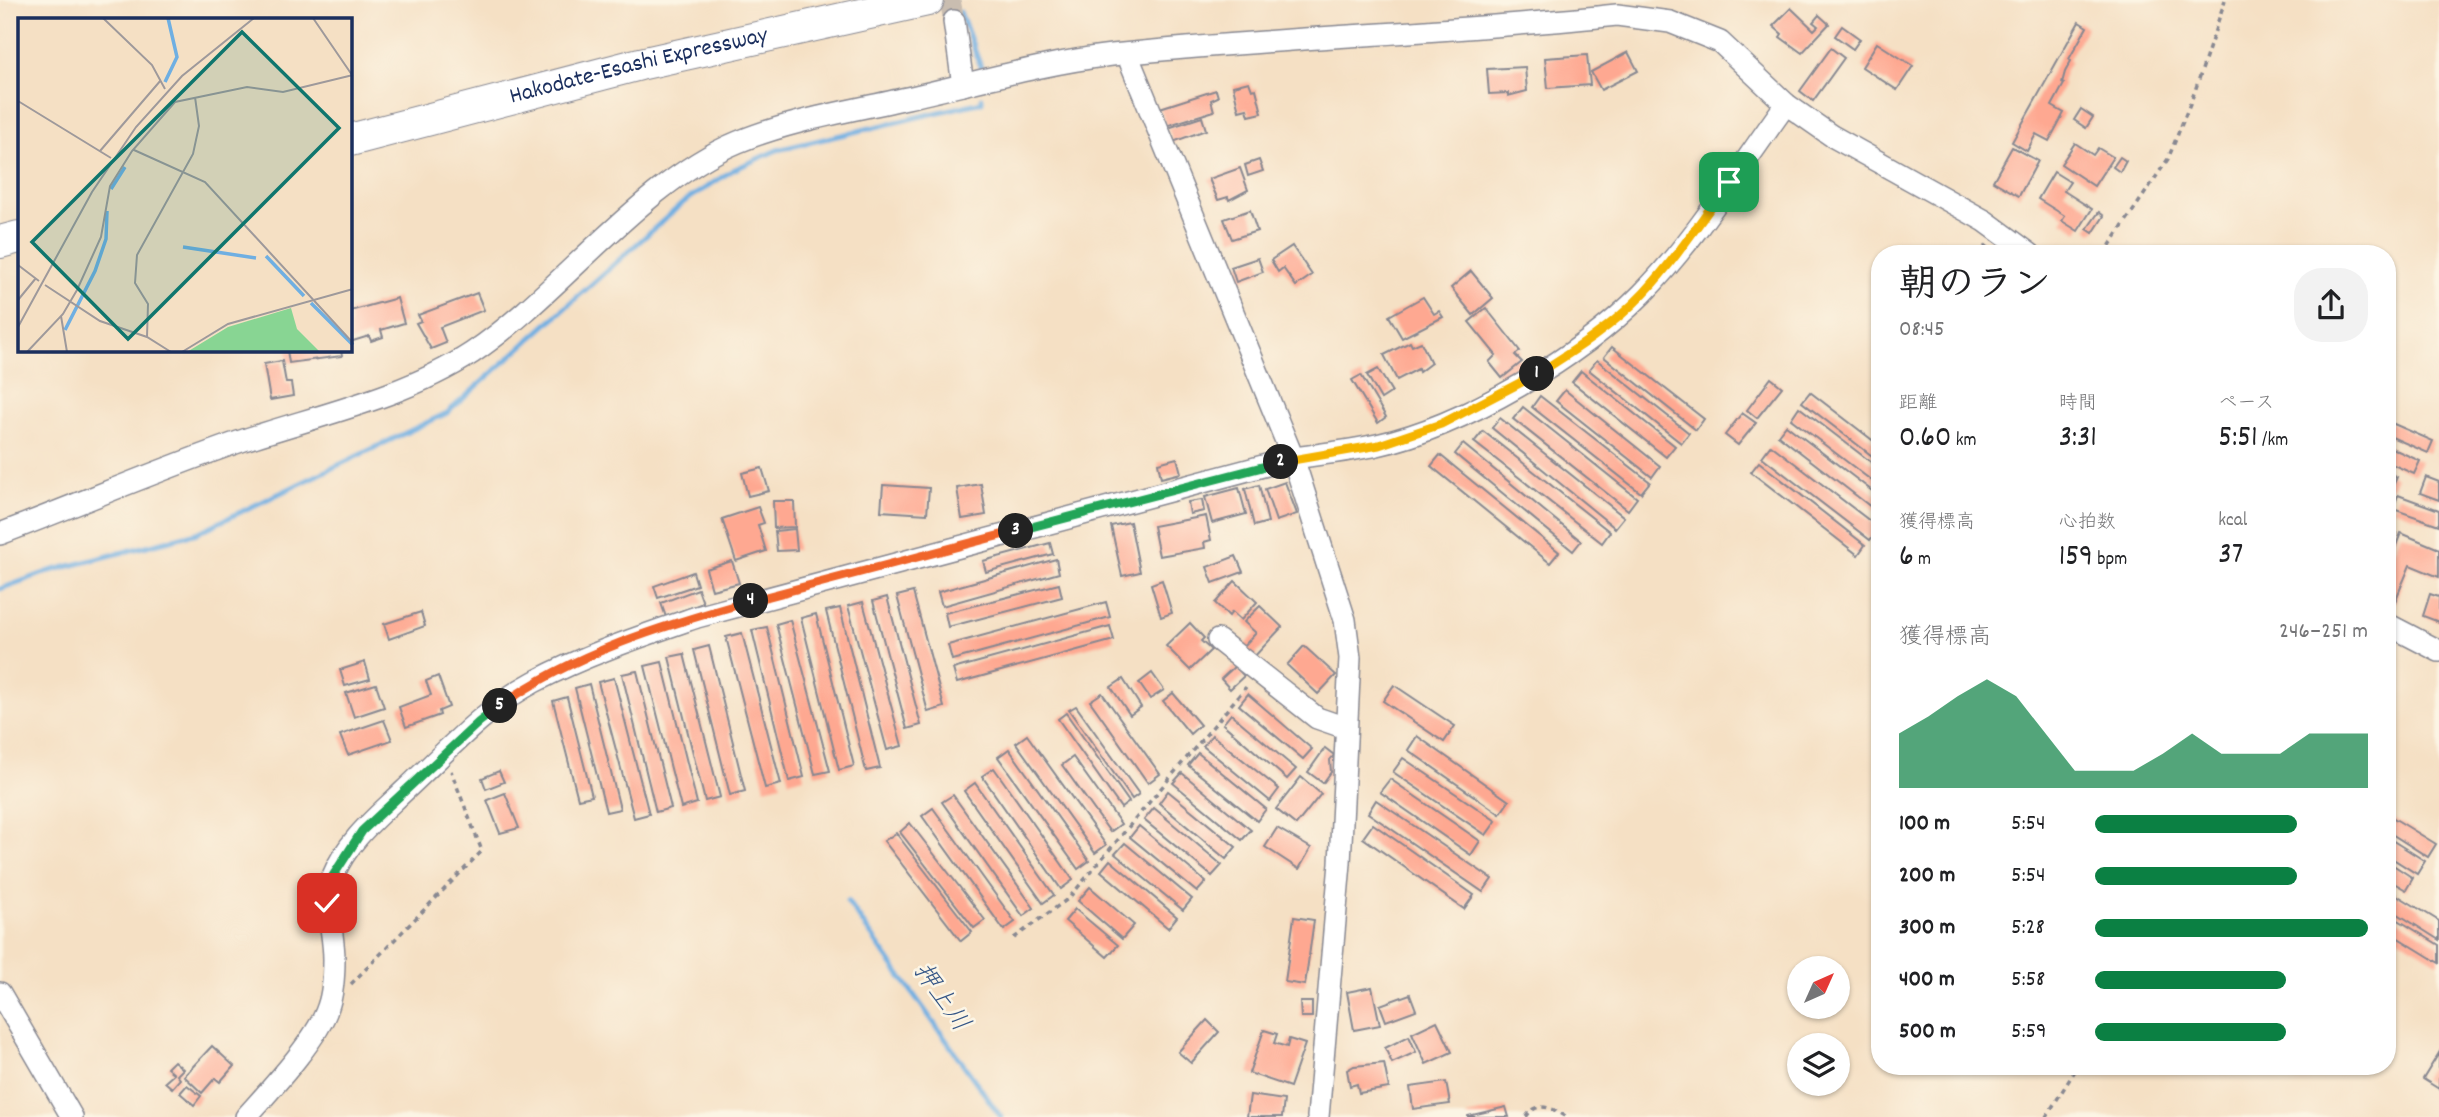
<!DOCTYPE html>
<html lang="ja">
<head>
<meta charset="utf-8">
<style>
	body { margin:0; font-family:Dekko,"Klee One",sans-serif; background:#f2f2f2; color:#202124; height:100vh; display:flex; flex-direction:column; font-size:26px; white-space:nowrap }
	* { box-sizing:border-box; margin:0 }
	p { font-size:23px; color:#757577 }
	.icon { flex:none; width:38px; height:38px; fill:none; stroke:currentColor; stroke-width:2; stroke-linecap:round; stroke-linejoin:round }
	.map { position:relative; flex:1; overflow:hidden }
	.drawer { position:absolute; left:1871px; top:245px; width:525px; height:830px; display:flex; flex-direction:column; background:#fff; border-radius:28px; box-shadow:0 2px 5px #0004 }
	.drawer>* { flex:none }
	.needle { width:46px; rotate:45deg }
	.buttons { position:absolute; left:1787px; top:956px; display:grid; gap:14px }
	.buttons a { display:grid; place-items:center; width:63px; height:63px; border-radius:50%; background:#fff; box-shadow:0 2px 5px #0004; font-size:35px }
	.pin { position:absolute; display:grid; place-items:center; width:60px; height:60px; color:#fff; margin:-30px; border-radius:14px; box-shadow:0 4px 10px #0006 }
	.km { position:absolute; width:35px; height:35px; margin:-18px; border-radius:50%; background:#222; color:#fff; font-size:19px; line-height:35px; text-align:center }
	.round { display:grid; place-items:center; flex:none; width:74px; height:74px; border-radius:28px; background:#f2f2f2 }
	.summary { display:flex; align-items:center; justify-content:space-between; height:119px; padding:0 28px }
	h1 { font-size:38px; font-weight:600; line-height:52px }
	.figures { display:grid; grid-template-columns:repeat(3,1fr); gap:10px; height:119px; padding:7px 28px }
	.figures div { display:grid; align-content:center }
	.figures b { font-size:30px; font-weight:600 }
	.figures small { font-size:19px; font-weight:400 }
	.figures p { font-size:19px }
	.chart { height:196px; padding:14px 28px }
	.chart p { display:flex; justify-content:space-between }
	.chart svg { width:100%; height:126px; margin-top:7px; fill:#0b8043; opacity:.7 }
	ul { padding:0 28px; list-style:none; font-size:23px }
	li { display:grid; grid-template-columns:112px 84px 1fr; align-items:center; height:52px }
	li i { height:18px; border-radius:9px; background:#0b8043 }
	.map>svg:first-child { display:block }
</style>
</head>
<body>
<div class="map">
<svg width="2439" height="1117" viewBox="0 0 2439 1117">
	<rect width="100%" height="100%" fill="#fcf5e5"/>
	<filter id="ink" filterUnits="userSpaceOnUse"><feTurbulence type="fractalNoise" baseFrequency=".0143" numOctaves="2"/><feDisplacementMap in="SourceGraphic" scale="14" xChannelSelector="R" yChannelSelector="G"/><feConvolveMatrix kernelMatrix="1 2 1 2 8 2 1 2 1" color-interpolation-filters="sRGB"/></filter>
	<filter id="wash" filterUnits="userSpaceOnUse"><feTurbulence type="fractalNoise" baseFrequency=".00686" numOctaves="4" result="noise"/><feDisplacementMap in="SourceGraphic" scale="28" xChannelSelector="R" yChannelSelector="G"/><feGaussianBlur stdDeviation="1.57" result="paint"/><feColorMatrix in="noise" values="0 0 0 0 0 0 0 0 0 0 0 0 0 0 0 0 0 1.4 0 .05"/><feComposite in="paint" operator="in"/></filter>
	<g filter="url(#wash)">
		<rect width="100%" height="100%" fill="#f5e0c4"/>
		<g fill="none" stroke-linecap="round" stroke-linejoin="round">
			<g stroke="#6fafe2" stroke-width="5">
				<polyline points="960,12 981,67"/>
				<polyline points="0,589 50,571 197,533 447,413 684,202 733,170 777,150 982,102 982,98"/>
				<polyline points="847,901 1001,1117"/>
			</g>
		</g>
		<g id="blocks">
			<g fill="#fea891">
				<polygon points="1791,8 1814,30 1818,26 1813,22 1819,15 1829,24 1802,53 1780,37 1782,34 1773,26"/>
				<polygon points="2079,22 2087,27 2069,59 2071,61 2065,72 2062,83 2064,84 2052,106 2064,113 2049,141 2036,134 2027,151 2012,142"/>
				<polygon points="1842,26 1860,39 1853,49 1835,36"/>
				<polygon points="1877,43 1913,66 1897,90 1862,67"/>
				<polygon points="1831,48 1844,58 1813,101 1800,91"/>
				<polygon points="1628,52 1638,71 1601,90 1591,72"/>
				<polygon points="1587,55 1590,85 1548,88 1545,58"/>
				<polygon points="1525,67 1527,91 1508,96 1508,93 1489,94 1487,69"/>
				<polygon points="1249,82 1252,90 1256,89 1262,113 1249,116 1247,109 1239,111 1233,86"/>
				<polygon points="1216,90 1218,97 1211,100 1214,111 1166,126 1160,108"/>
				<polygon points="2081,109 2093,117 2086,128 2074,120"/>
				<polygon points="1202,117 1206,130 1173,142 1168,128"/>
				<polygon points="2075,143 2093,155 2098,148 2113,157 2094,186 2061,164"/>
				<polygon points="2012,147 2038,161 2019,196 1993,181"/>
				<polygon points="2120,157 2126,161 2120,172 2113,167"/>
				<polygon points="1259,160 1263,171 1248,176 1245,165"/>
				<polygon points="1240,168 1248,190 1229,200 1228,197 1218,200 1209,179"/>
				<polygon points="2054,172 2070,182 2064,191 2092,209 2078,231 2062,221 2065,216 2038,199"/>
				<polygon points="1250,210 1257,231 1232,239 1224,219"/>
				<polygon points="2099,212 2104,216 2093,233 2087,229"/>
				<polygon points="1986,245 1996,254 1979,254"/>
				<polygon points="1292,246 1312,275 1296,286 1283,268 1278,272 1271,260"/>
				<polygon points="1258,258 1263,272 1236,282 1231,267"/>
				<polygon points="1471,271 1493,298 1473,315 1451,288"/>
				<polygon points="477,293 484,310 440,327 446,343 431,349 416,323 421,321 418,315"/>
				<polygon points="1423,297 1434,314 1439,311 1443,317 1402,338 1389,316"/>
				<polygon points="397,298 404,323 381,330 383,337 371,341 369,336 350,342 350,311"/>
				<polygon points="1486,308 1520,351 1515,355 1522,362 1502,378 1489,362 1496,355 1469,322"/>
				<polygon points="1410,342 1412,346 1421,342 1431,363 1419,372 1418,369 1397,380 1384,355"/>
				<polygon points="1612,347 1704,419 1696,430 1604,357"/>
				<polygon points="287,350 341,350 342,356 289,363"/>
				<polygon points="1597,360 1689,433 1681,443 1589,370"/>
				<polygon points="282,361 286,383 291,383 293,396 270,400 264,364"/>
				<polygon points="1378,369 1392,392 1381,399 1367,375"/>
				<polygon points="1581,371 1675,446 1666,457 1572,382"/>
				<polygon points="1361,375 1386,417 1378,423 1352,380"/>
				<polygon points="1771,378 1782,387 1757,418 1747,410"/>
				<polygon points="1565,390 1660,466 1652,477 1556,401"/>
				<polygon points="1810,392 1880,446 1880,462 1802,402"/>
				<polygon points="1540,396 1650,482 1641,493 1532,407"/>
				<polygon points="1523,407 1637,498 1628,510 1513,419"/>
				<polygon points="1799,407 1880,469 1880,487 1791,419"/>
				<polygon points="1742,413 1756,423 1738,445 1725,435"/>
				<polygon points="1500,418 1624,517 1615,528 1492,428"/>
				<polygon points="2387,421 2433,441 2428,453 2387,435"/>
				<polygon points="1786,425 1880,497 1880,514 1778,435"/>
				<polygon points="1483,431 1610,532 1602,543 1474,442"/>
				<polygon points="1463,444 1581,541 1573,551 1455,454"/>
				<polygon points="1771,445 1879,528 1870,540 1762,457"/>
				<polygon points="2387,446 2420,461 2414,474 2387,462"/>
				<polygon points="1440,455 1559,552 1550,563 1431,466"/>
				<polygon points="1177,458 1181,473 1161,478 1158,463"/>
				<polygon points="1759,462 1865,545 1858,555 1751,472"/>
				<polygon points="762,468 769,491 748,496 742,473"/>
				<polygon points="2387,472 2397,477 2392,488 2387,486"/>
				<polygon points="2426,477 2439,482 2439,500 2420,493"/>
				<polygon points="1285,482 1297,514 1276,521 1265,489"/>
				<polygon points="981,484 986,515 962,519 957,488"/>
				<polygon points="883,485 929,488 927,514 881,511"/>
				<polygon points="1259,485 1268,522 1254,526 1245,489"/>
				<polygon points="1239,488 1246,514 1212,523 1205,497"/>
				<polygon points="2398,495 2439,510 2439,525 2393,509"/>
				<polygon points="1202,500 1204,511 1190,514 1188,502"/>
				<polygon points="773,501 794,501 795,527 774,528"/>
				<polygon points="758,507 764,523 758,525 766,551 736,561 722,519"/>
				<polygon points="1206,516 1211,540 1204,542 1205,548 1159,556 1153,526"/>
				<polygon points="1130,522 1140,572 1122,576 1111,526"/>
				<polygon points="2387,527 2397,533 2389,548 2387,547"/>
				<polygon points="795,529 797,550 777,551 775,531"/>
				<polygon points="2401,533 2439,549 2439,577 2410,565 2394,604 2387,601 2387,568"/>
				<polygon points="1050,543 1053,554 986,572 983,561"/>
				<polygon points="1236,556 1243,572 1213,583 1207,567"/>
				<polygon points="1056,559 1059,573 942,606 938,592"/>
				<polygon points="732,561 739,583 712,590 706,569"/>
				<polygon points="693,572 697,585 658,598 654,586"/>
				<polygon points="1162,580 1172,613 1161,617 1151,584"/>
				<polygon points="1235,581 1257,602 1241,620 1232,612 1229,616 1215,603"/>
				<polygon points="1059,584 1062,597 948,627 945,613"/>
				<polygon points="698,589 703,603 666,617 661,603"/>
				<polygon points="913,592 944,707 928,712 897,596"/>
				<polygon points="2430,594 2439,597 2439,622 2423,616"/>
				<polygon points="887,597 921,725 907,729 873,601"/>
				<polygon points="863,602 902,746 887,750 848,606"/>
				<polygon points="1106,602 1110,617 952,660 948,645"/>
				<polygon points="1260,606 1282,627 1252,659 1241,649 1256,633 1244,622"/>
				<polygon points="840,608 880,768 866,771 826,611"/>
				<polygon points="421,612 425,626 389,639 384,624"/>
				<polygon points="816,614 854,766 839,770 801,618"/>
				<polygon points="790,620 830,771 815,774 776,624"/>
				<polygon points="1190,623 1204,638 1201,641 1211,650 1190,670 1166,646"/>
				<polygon points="1110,626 1114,640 957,683 953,669"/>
				<polygon points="767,627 804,777 789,781 752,630"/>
				<polygon points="742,633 781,784 765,788 726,637"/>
				<polygon points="709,646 745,791 730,795 694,650"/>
				<polygon points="1304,646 1336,675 1318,694 1287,665"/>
				<polygon points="684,654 720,797 705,801 669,657"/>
				<polygon points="365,662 370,679 345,686 340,670"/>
				<polygon points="662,662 697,803 681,808 645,666"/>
				<polygon points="1235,666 1244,676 1230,689 1221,679"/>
				<polygon points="637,671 671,808 656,812 622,674"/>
				<polygon points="1152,673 1164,690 1150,699 1139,683"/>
				<polygon points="438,676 449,707 439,711 440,715 406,727 399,707 431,695 426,681"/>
				<polygon points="614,678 649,814 634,818 598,682"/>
				<polygon points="1123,679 1141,707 1130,715 1111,687"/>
				<polygon points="376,684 384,707 354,717 346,693"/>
				<polygon points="589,684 620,809 606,812 575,688"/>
				<polygon points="1394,685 1455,726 1444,742 1383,701"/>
				<polygon points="1102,693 1160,774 1148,783 1090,701"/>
				<polygon points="1173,693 1200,725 1190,734 1163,701"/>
				<polygon points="1248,694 1312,749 1303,759 1239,705"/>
				<polygon points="567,697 592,796 578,799 553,701"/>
				<polygon points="1076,706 1139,794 1132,799 1069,710"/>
				<polygon points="1066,713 1129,802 1121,808 1058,719"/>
				<polygon points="1231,714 1296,769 1287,779 1223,724"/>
				<polygon points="384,720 392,740 348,755 340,735"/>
				<polygon points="1027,735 1106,845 1095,853 1016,743"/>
				<polygon points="1212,735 1279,789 1270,801 1203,746"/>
				<polygon points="1417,736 1509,801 1500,814 1408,750"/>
				<polygon points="1325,748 1334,755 1330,760 1331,772 1323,783 1308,772"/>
				<polygon points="1009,749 1089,861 1078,869 998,757"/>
				<polygon points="1198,753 1266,809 1257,821 1188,765"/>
				<polygon points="1073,757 1121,824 1110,832 1062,765"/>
				<polygon points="1403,758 1496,821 1486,835 1393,772"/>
				<polygon points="994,768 1073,880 1061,889 982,776"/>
				<polygon points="499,771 504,782 486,789 482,778"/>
				<polygon points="1182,773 1251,830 1242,840 1173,783"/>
				<polygon points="1301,777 1321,794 1296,825 1276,809"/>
				<polygon points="1390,779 1480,841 1471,855 1380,792"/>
				<polygon points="975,783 1054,895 1043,903 964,791"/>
				<polygon points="1168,791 1236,847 1226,859 1159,803"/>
				<polygon points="505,793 519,828 500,833 487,800"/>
				<polygon points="953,795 1034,908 1023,916 942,802"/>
				<polygon points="1376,800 1492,879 1483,892 1368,813"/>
				<polygon points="933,808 1015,922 1004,930 922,816"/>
				<polygon points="1154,808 1222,865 1212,876 1144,820"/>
				<polygon points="2387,814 2436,844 2428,857 2387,831"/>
				<polygon points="910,823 985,920 974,928 900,832"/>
				<polygon points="1373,824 1474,895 1464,909 1363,838"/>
				<polygon points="1139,826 1206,882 1197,892 1130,837"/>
				<polygon points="1277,828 1311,848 1299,869 1265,847"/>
				<polygon points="896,833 972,932 961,941 884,841"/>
				<polygon points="2387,837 2425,861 2417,874 2387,855"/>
				<polygon points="1125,843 1192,899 1183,910 1115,854"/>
				<polygon points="1110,860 1177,917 1168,928 1101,871"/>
				<polygon points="2387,861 2413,878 2406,890 2387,879"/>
				<polygon points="1090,887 1134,925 1122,939 1078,901"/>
				<polygon points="2387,889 2439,921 2439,940 2387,907"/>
				<polygon points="1075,909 1118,945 1107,957 1065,921"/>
				<polygon points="2387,913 2439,945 2439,963 2387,931"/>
				<polygon points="1294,917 1314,920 1305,985 1285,982"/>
				<polygon points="1372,987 1380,1025 1354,1030 1347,992"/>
				<polygon points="1410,994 1416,1010 1386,1021 1380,1005"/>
				<polygon points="1300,1002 1312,1002 1312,1017 1301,1017"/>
				<polygon points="1207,1020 1219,1032 1191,1063 1178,1052"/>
				<polygon points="1437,1021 1452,1052 1426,1064 1412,1033"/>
				<polygon points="1264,1030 1277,1034 1274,1043 1287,1047 1289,1039 1305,1044 1290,1087 1249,1073"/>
				<polygon points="1409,1036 1416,1052 1392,1063 1385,1048"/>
				<polygon points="212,1046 234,1066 220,1082 215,1078 202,1093 184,1076"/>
				<polygon points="2439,1053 2439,1089 2423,1079"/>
				<polygon points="174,1061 183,1069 177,1075 180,1079 172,1088 165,1082 174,1074 167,1068"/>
				<polygon points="1384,1063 1389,1088 1359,1093 1357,1084 1350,1086 1347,1070 1354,1066"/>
				<polygon points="1446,1082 1450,1104 1413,1109 1410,1087"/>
				<polygon points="187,1085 201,1096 194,1105 180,1093"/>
				<polygon points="1250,1095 1284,1100 1282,1117 1247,1117"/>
				<polygon points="1506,1107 1509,1117 1468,1117 1468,1116"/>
			</g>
		</g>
	</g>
	<g filter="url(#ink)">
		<use href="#blocks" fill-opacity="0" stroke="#888891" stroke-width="2"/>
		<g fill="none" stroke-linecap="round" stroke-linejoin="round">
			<polyline stroke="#c9bdb0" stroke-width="21" stroke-dasharray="21 10" stroke-linecap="butt" points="950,0 954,21"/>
			<defs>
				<g id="minor">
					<polyline points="954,21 963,85"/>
					<polyline points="1127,54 1293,458 1345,620 1350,658 1340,863 1318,1117"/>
					<path d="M0 534C82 503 162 468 244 440 319 415 405 397 472 353 560 294 641 182 738 142 791 120 851 111 907 98 974 83 1043 63 1112 55 1280 37 1449 33 1617 15L1670 22 1720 42 1786 104 1832 136 1985 221 2030 254"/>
					<polyline points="2387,624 2439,651"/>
					<polyline points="1218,640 1317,718 1346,728"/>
					<polyline points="0,993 72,1117"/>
					<path d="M246 1117C269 1091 318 1039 328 1007 333 993 334 974 334 959 334 931 323 904 333 876 347 841 378 816 404 791 444 754 485 708 534 682 585 655 642 636 697 617L1293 458C1321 454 1350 451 1377 445 1464 426 1580 357 1642 294 1697 238 1740 167 1786 104"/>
				</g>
				<g id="highway">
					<path id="s1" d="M350 140 640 64 928 0"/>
					<polyline points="0,242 19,237"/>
				</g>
			</defs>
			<use href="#minor" stroke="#888891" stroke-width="24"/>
			<use href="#highway" stroke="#888891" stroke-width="34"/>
			<g stroke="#888891" stroke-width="3.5" stroke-dasharray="5 5" stroke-linecap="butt">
				<polyline points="2104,254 2168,159 2195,91 2225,0"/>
				<polyline points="1014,938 1069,898 1246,687"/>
				<polyline points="351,984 482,851 451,771"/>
				<path d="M1526 1117C1537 1100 1553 1108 1567 1117"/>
				<polyline points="2046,1117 2078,1066"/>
			</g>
			<use href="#minor" stroke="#fff" stroke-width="21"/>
			<use href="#highway" stroke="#fff" stroke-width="32"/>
		</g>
	</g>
	<g fill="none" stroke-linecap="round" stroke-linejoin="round" filter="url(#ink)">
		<defs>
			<path id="split-1" d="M1537 374C1575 350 1613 326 1644 293 1676 259 1701 220 1729 182"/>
			<polyline id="split-2" points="1281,462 1379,445 1441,424 1537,374"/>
			<polyline id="split-3" points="1016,531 1281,462"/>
			<polyline id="split-4" points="751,601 1016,531"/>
			<path id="split-5" d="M500 706C573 653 665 625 751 601"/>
			<polyline id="split-6" points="327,903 333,876 362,831 479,722 500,706"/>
		</defs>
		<use href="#split-1" stroke="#fff" stroke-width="14"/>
		<use href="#split-2" stroke="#fff" stroke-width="14"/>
		<use href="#split-3" stroke="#fff" stroke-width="14"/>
		<use href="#split-4" stroke="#fff" stroke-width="14"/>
		<use href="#split-5" stroke="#fff" stroke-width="14"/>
		<use href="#split-6" stroke="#fff" stroke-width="14"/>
		<use href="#split-1" stroke="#f5b400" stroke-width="9"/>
		<use href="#split-2" stroke="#f5b400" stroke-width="9"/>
		<use href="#split-3" stroke="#22a559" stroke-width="9"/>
		<use href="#split-4" stroke="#f0652b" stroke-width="9"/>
		<use href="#split-5" stroke="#f0652b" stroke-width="9"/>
		<use href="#split-6" stroke="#22a559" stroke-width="9"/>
	</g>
	<g text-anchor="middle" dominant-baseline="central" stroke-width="5" stroke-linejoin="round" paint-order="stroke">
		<g font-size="24" fill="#1b2f5e" stroke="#fcf5e5">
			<text stroke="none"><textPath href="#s1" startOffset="298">Hakodate-Esashi Expressway</textPath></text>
		</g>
		<g font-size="26" font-style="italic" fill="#345586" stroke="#fcf5e5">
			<text transform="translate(940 998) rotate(55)">押上川</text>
		</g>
	</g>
	<g transform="translate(18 18)">
		<rect width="334" height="334" fill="#f5e0c4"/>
		<path d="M273 290 279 311 302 334H169L210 309Z" fill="#88d593"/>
		<path fill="none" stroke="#6fafe2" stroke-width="3.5" d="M147 64 159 39 150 0M93 171 107 149M165 229 238 240M248 238 286 278M293 285 335 327M47 312 77 253 88 221 89 193"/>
		<path fill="none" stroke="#9e999b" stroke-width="2" d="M85 0 134 47 147 71M295 0 334 57M0 83 93 140M116 132 187 164 335 325M82 133 143 62M0 247 21 263M27 267 82 303 129 319 153 334M0 282 18 260M43 298 49 334M0 309 74 174 118 109 164 58 236 0M129 319 130 286 117 265 119 237 175 136 181 108 177 79M9 334 45 296 59 272 83 219 92 168 114 133 157 84 229 69 265 74 335 57M164 334 210 306 335 271"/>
		<path fill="#0f766e" fill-opacity="0.15" stroke="#0f766e" stroke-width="3.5" d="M224 14 321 110 110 321 14 224Z"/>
		<rect width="334" height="334" fill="none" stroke="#1b2f5e" stroke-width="3.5"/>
	</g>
</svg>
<div class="buttons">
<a><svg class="needle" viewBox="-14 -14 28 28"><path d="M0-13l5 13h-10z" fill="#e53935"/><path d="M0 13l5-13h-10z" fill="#757577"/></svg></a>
<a><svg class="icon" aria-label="layers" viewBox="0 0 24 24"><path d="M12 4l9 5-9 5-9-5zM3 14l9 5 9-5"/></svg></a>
</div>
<div class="pin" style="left:1729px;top:182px;background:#1e9e55"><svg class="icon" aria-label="arrive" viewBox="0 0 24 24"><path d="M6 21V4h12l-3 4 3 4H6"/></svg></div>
<div class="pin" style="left:327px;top:903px;background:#d93025"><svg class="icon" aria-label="check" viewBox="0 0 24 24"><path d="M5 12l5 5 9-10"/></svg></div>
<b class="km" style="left:1537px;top:374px">1</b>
<b class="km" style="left:1281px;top:462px">2</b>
<b class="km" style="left:1016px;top:531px">3</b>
<b class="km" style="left:751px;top:601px">4</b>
<b class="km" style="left:500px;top:706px">5</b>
<section class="drawer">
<div class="summary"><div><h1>朝のラン</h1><p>08:45</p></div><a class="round"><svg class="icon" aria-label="share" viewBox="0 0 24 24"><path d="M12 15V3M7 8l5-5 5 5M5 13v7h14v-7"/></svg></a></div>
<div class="figures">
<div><p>距離</p><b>0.60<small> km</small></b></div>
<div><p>時間</p><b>3:31</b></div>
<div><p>ペース</p><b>5:51<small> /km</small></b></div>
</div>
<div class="figures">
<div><p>獲得標高</p><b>6<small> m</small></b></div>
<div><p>心拍数</p><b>159<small> bpm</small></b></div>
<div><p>kcal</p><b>37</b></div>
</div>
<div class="chart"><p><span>獲得標高</span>246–251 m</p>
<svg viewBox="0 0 160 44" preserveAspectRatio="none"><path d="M0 44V25L10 19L20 12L30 6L40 12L50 25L60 38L70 38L80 38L90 32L100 25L110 32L120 32L130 32L140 25L150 25L160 25V44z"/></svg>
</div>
<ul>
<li><b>100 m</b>5:54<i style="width:74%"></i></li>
<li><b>200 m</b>5:54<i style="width:74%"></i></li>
<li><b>300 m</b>5:28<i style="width:100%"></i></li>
<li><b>400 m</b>5:58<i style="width:70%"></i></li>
<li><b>500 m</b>5:59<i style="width:70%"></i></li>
</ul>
</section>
</div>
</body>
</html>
